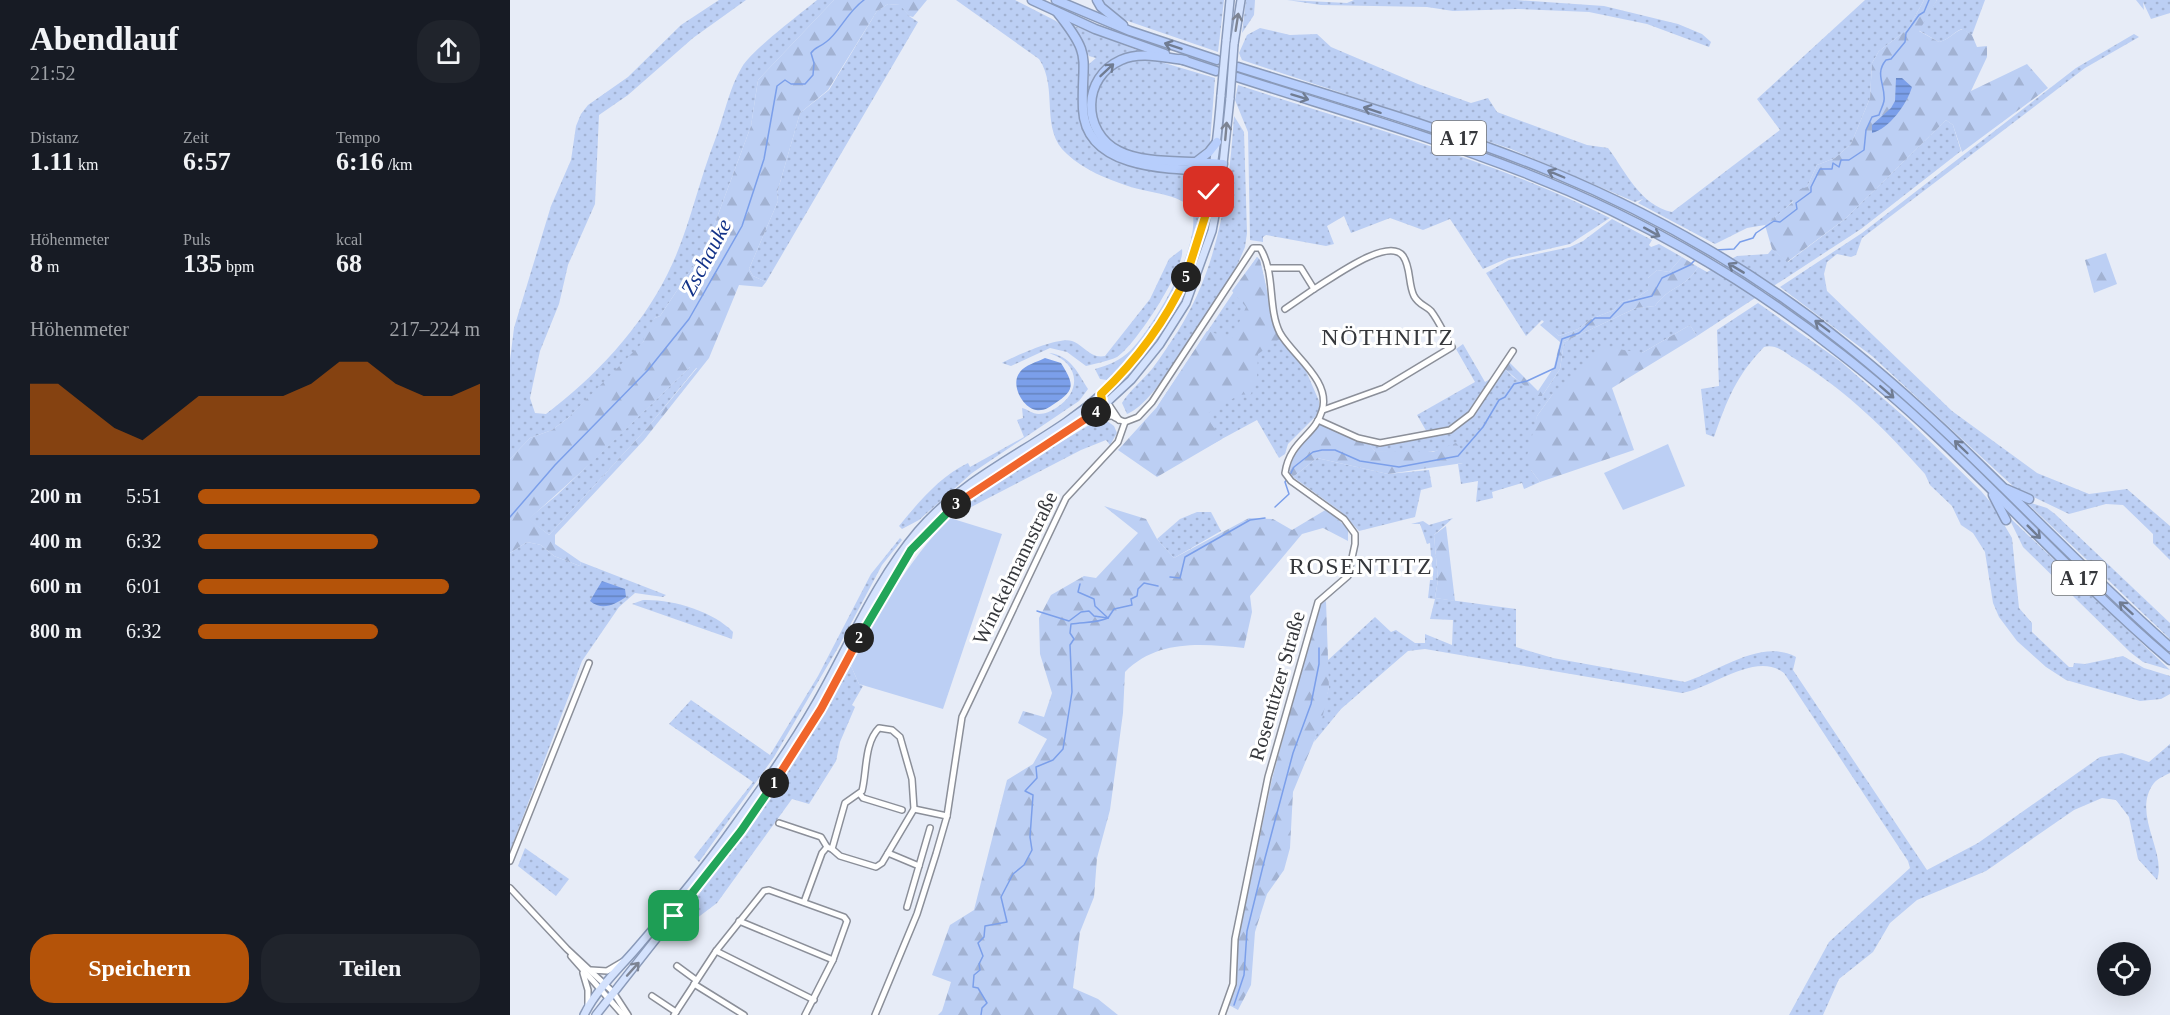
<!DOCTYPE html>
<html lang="de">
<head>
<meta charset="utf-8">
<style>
	body { margin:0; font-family:Georgia,serif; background:#20242c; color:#f1f3f6; height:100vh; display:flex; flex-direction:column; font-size:22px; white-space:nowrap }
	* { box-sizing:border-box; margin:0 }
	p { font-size:20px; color:#9ea1a6 }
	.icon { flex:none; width:33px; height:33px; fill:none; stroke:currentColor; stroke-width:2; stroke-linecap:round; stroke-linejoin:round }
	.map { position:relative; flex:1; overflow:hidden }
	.side { display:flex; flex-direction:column; background:#171b24; width:510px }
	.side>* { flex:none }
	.fabs { position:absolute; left:1587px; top:942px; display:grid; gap:12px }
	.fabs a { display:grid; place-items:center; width:54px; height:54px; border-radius:50%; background:#171b24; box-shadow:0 6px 24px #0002; font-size:30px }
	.pin { position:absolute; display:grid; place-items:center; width:51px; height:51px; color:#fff; margin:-26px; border-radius:12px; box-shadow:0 3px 9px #0006 }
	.km { position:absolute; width:30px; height:30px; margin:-15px; border-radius:50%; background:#222; color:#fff; font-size:16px; line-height:30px; text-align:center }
	.round { display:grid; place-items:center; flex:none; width:63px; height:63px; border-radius:24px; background:#20242c }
	.overview { display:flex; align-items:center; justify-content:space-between; height:102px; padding:0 30px }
	h1 { font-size:33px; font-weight:700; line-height:45px }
	.stats { display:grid; grid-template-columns:repeat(3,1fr); gap:9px; height:102px; padding:6px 30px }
	.stats div { display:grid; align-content:center }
	.stats b { font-size:26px; font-weight:700 }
	.stats small { font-size:16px; font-weight:400 }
	.stats p { font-size:16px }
	.chart { height:168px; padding:12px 30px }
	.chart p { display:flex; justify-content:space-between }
	.chart svg { width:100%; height:108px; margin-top:6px; fill:#b45309; opacity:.7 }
	.button { display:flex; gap:12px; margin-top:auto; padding:12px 30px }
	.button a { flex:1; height:69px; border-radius:24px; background:#b45309; color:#fff; font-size:24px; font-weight:700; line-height:69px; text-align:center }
	.button a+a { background:#20242c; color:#f1f3f6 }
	ul { padding:0 30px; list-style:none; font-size:20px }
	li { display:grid; grid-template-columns:96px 72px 1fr; align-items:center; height:45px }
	li i { height:15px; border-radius:8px; background:#b45309 }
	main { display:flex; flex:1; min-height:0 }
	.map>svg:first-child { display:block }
</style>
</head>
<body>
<main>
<section class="side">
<div class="overview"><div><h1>Abendlauf</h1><p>21:52</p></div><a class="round"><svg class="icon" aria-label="share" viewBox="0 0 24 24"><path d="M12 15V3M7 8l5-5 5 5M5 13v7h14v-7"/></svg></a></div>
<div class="stats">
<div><p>Distanz</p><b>1.11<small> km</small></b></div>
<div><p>Zeit</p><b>6:57</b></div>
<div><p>Tempo</p><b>6:16<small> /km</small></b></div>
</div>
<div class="stats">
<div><p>Höhenmeter</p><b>8<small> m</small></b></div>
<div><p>Puls</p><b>135<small> bpm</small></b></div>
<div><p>kcal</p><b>68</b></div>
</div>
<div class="chart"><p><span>Höhenmeter</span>217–224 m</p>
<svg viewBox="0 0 160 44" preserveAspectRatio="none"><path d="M0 44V15L10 15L20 24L30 33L40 38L50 29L60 20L70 20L80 20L90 20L100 15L110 6L120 6L130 15L140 20L150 20L160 15V44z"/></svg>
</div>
<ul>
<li><b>200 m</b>5:51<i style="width:100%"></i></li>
<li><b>400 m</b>6:32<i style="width:64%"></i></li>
<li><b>600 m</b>6:01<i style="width:89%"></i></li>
<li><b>800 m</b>6:32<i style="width:64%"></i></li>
</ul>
<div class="button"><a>Speichern</a><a>Teilen</a></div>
</section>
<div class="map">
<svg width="1660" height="1015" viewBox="0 0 1660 1015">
	<defs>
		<pattern id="grass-dots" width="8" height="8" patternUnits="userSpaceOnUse" patternTransform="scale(1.5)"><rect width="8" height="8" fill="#bccff4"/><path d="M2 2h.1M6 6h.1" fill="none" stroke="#a2b2d2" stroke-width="1.8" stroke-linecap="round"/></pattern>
		<pattern id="forest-firs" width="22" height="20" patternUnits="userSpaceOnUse" patternTransform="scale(1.5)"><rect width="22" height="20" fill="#bccff4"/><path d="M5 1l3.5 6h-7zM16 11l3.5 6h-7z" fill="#a2b2d2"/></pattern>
		<pattern id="water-rules" width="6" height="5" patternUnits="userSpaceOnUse" patternTransform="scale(1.5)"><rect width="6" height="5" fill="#7b9fea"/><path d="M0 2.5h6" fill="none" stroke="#6683bf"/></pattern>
	</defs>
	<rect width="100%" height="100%" fill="#e7ecf7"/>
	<g fill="url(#grass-dots)">
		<path d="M209 0H236L183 38 118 95 89 115 85 204 58 265 49 304 30 351 20 398 25 413 36 414C84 378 131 328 158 273 179 231 188 183 205 140 214 117 219 88 232 67 242 50 289 15 307 0H324L248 80 241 126 196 247 150 316 145 318 134 341 122 356 58 418 42 430 20 438 0 459V360L4 328 41 206 61 160 66 126 71 114 78 105 118 77 171 25Z"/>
		<path d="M446 0H505L546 21 554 28 569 49 570 97 587 147 613 163 677 174 687 183H690C699 201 691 219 685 236 668 292 641 340 597 380L590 379 585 369C598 365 610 361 621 350 645 325 692 245 682 210 671 193 636 193 618 186 597 179 574 170 557 154 529 130 549 88 529 59Z"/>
		<polygon points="591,0 714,0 708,52 609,18"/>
		<polygon points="736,0 745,0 744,15 732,33"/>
		<polygon points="777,0 837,3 844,0 1006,0 1094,6 1168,24 1192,34 1201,42 1199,47 1137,24 1079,12 1008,9 943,11 917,7 811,5"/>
		<path d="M1355 0H1414L1398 29 1369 51 1362 63 1360 98 1341 144 1325 158 1307 165 1297 187 1275 209 1255 225 1237 228 1205 244 1128 203 1133 199 1125 202 1001 149 732 60 729 53 737 35 750 28 780 35 807 34 821 47 908 84 961 103 978 98 987 112 1077 145 1098 148C1116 172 1130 205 1162 212L1270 130 1247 99Z"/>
		<path d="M1427 0H1475L1462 35 1452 29C1443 32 1439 40 1429 42L1408 30Z"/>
		<polygon points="1626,0 1660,0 1660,13 1641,19 1633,2 1634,10"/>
		<polygon points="378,4 391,5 399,16 408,22 256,282 243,276 239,269 268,201 267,193 290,113 319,90 367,11"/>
		<path d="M564 26 632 52 590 73 582 125 619 158C608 151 592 143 585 133 571 114 580 86 579 64L586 58 579 56Z"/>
		<polygon points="1624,34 1629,37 1575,68 1352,238 1346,255 1341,257 1327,254 1317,262 1314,274 1317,291 1442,411 1527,473 1579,494 1617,489 1660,526 1660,560 1643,543 1643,534 1613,505 1596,504 1559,514 1505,488 1362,356 1270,287 1352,233 1566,68"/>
		<path d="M641 59 705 78 700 143 686 157C668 160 618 157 604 146 581 127 577 93 598 71 608 59 627 59 641 59Z"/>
		<path d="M728 85C852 126 983 159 1100 218L1060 244 998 258 973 269 940 219 913 230 880 218 841 233 834 216 817 226 824 244 816 246 756 235 753 237V242L740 240 738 132 725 100Z"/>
		<path d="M724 116 734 132 737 233 735 247 726 268C706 299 647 404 617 414L612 403C620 390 632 381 642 369 651 357 660 343 668 331 709 265 719 192 724 116Z"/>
		<path d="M1436 120 1443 125 1451 151 1351 229 1187 336 1180 325 1132 353 1042 395 1027 416 1021 470 1030 482 1014 489 1012 483 982 492 983 498 966 502 968 481 951 484 948 464 953 463 940 448C915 455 890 453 865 451L859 444 939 432 965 413 995 369 1003 377 1032 396 1050 369 1054 342 1126 308 1145 306C1160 285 1175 289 1188 267L1197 272 1227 256 1258 254 1262 249 1278 262 1335 219Z"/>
		<polygon points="1102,219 1142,240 1139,245 1141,247 1149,244 1172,257 1159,272 1147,270 1138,278 1138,290 1128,297 1111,302 1104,310 1081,319 1068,329 1049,336 1032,320 1016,336 976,273 999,260 1060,247 1073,241"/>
		<path d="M672 249C676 267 626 345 607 357 599 361 584 364 576 366L557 352 540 348 501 366 492 363C501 358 548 336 562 341 574 345 580 359 595 356L640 299 659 259Z"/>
		<polygon points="747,257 750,260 766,331 793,364 809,401 810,412 778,444 775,454 769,458 747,420 671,461 647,407"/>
		<path d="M1248 303 1330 361 1398 420 1471 491 1482 504 1502 538 1509 608 1522 623V632L1559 667H1563L1564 663 1575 664 1613 656 1634 668 1660 676V694L1651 699 1630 701 1556 680 1536 667 1507 641 1489 617 1483 603 1475 552 1463 533 1451 525 1442 506 1420 485 1415 474C1372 426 1341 395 1287 360 1277 354 1266 343 1254 347 1226 376 1217 400 1204 437L1196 434 1191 389 1209 386 1207 330Z"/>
		<path d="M953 344 975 382 987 375C966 405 956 425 918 434L907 415 965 382 946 349Z"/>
		<path d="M539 353C560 355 568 373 578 389L569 401 462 473 409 520 392 529 389 526C408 503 430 476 458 463L460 467 514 437 507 420 513 418 512 408C517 409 522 414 529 414 535 414 541 411 546 408 574 390 568 362 539 353Z"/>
		<polygon points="180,367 187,367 138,427 39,535 18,519 47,495"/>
		<polygon points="586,421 597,421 604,426 607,433 600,445 596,440 571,450 440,518 494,476"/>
		<polygon points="807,458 878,474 919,470 922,487 911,490 905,517 849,531 830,511 783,477"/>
		<polygon points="1515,501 1537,508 1545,514 1660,623 1660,639"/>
		<polygon points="687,512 701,512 711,531 664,558 647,539 670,519"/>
		<polygon points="1498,516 1660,670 1633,662 1620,652 1513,547"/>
		<path d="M943 518 924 535 928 580 925 598 1006 609V647L1043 658 1175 682C1208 672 1251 638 1286 657L1283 670 1417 870 1468 843 1590 757 1612 753 1639 762 1660 744V773C1656 775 1647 779 1644 783 1621 813 1657 852 1647 880L1628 859 1619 817 1606 800 1592 798 1564 810 1476 871 1407 900 1380 923 1363 952 1329 979 1313 1015H1279L1319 942 1400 868 1398 861 1274 673C1245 651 1203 688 1172 693L915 649 898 651 831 709 804 742 819 687 817 661 865 617 881 632 886 630 905 643H915V634L942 645 943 620 920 619 925 599 918 598 920 580H923L920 543 917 544 910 524H901L913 521 919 525Z"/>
		<polygon points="390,538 392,540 372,565 329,646 264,757 189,862 184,857 243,782 159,724 181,700 260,755 308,676 361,574"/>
		<polygon points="17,542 31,545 44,556 70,566 71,562 156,595 153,597 125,593 109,607 72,661 0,851 0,553"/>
		<path d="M133 600C162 599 203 611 223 632L222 639 122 604Z"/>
		<path d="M341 666 349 684 353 686 342 705 345 707 330 742 326 761 299 804 282 799 207 903 166 934 161 933C178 898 209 869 232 837 271 781 305 723 341 666Z"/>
		<polygon points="15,848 59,879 46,896 8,866"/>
	</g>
	<g fill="url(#forest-firs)" fill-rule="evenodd">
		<path d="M324 0H417L403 17 399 16 390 5 378 4 367 11 318 90 290 113 267 193 268 201 239 269 243 276 256 282 252 287 229 285 199 358 134 440 45 535V544L71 562 70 566 44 556 31 545 17 542 0 553V459L20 438 42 430 58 418 134 341V333L145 318 150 316 196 247 241 126 248 80ZM180 367 187 368 138 427 39 535 19 519 82 462Z"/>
		<path d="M1414 0H1427L1409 31 1429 42C1439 40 1443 32 1453 29L1462 35 1467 47 1477 46V57L1461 91 1517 64 1538 88 1452 152 1443 125 1436 120 1335 219 1277 262 1262 249 1255 225 1283 202 1285 191 1297 187 1307 165 1325 158 1341 144 1360 98 1362 63 1369 51 1398 29Z"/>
		<polygon points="1596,253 1607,284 1584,293 1575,260"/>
		<polygon points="747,257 750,260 766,331 771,338 748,354 747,377 741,394 729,395 695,415 712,439 647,477 608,450 647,407 697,331 722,338 736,307 722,291"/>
		<path d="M1172 257 1188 267C1175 289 1160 285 1145 306L1126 308 1054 342 1050 369 1032 396H1026L995 369 999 362 1028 391 1044 367 1050 342 1030 325 1035 321 1049 336 1068 329 1081 319 1104 310 1111 302 1128 297 1138 290V278L1147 270 1159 272Z"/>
		<polygon points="1180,325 1187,336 1102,388 1124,450 1030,482 1021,470 1017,456 1027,416 1042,395 1096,347 1132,353"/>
		<path d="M809 424 859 444 865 451 923 452 946 443 956 455 953 463 878 474 807 458 783 477 778 469C783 450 795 438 809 424Z"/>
		<path d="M594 506 636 519 647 539 664 558 739 518 763 519 782 530 817 509 838 529V541L813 528 792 534 740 596 742 612 734 648C692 644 648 639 615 672L613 713 600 810 587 858 584 897 570 932 563 988 588 999 608 1015H428L432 1011 441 982 422 975 440 925 464 910 497 780 523 764 537 739 508 723 513 711 534 717 542 693 530 654 529 618 541 595 574 576 586 578 628 533Z"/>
		<polygon points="936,526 945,601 925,598 928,580 924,535"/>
		<polygon points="816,601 819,687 811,724 783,792 780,848 774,870 757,894 745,932 741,985 728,1010 719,1005 726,985 728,940 762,779 809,605"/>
	</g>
	<g fill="#bccff4">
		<polygon points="1158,444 1175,486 1113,510 1094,473"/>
		<path d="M440 518 492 534 433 709 349 684 341 666C369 612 397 562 440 518Z"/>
	</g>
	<g fill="url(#water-rules)">
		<path d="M1386 78H1392L1402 87C1397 104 1379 129 1362 133V125L1381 108 1385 101Z"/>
		<path d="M535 358 551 363C564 384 566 390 544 404 538 408 534 411 526 410 512 407 500 384 510 372 515 365 527 362 535 358Z"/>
		<path d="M92 581 115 589 116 597C104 605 92 611 80 601Z"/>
	</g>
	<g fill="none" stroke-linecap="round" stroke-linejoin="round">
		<g stroke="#7b9fea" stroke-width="1.5">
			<path d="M1205 250 1224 249 1230 242 1243 238 1246 233 1264 221 1270 222 1287 209 1286 203 1301 192V187L1310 169H1322L1323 163 1329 167 1331 160H1339L1354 150 1356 130 1362 117 1369 115C1370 111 1373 106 1374 101 1376 86 1364 74 1376 60L1381 59 1395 42 1396 33 1409 15 1414 12 1419 0"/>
			<polyline points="780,475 784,467 803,452 812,450 825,450 850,461 889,467 948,456 973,427 989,400 995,397 1004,384 1017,381 1045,368 1052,339 1069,333 1085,318 1100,318 1114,303 1142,296 1152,278 1180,265 1185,260"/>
			<polyline points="765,507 779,494 775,482 777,479"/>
			<path d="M0 517 45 465 138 370 179 319 232 226 254 159 267 86 275 80 281 84H295L303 75 304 63 301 53C305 47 310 47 316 42 329 33 337 12 354 0"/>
			<polyline points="660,577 670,578 675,557 740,520 755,518"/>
			<polyline points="570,584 568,592 584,599 585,606 598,618 604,609 622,605 621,599 627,596 628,589 634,583 648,586"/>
			<polyline points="527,611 559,621 571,612 579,611 584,616 598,618"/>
			<polyline points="724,1005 734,975 737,931 755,858 783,753 801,704 809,664 809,648"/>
			<path d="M471 1015 472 1008 477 1003 468 988 463 987 464 975 470 970 469 964 473 956 468 943 474 937 475 926 497 922 491 897 503 874 514 865 522 850 520 837 523 795 515 791 527 778 526 767 543 760 553 749 562 692 560 645 564 639 560 633 561 624C574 622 587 623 598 618"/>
		</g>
		<defs>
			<g id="minor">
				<path d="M758 268H791L804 289C821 279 878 236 893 256 901 267 898 284 904 296 909 305 915 305 921 311 929 321 935 336 942 347L874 388 813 410"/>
				<polyline points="775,309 804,289"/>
				<path d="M591 394C592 410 600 417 615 422"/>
				<polyline points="595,399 609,420"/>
				<polyline points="577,418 601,416"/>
				<polyline points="808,420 848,438 870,443 940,430 961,414 1003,351"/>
				<path d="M615 422 628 417 642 402 743 248H750C766 273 757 307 770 333 782 355 822 381 812 411 805 436 780 440 775 473L781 481 834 519 845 534V544L838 576 808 602 758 777 725 939 723 984 712 1015"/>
				<path d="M369 728 382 730 390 737 402 779 404 809 372 863 366 867 330 856 322 849 335 803 352 791C357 772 354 743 369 728Z"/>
				<polyline points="350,794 353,798 392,810"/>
				<polyline points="404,809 437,816"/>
				<polyline points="269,823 311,837 317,847 322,849"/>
				<polyline points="378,853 409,866"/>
				<polyline points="0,861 79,663"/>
				<polyline points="0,888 57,949 103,992 118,1015"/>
				<polyline points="294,902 312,853 317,847"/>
				<polyline points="397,907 420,828"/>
				<polyline points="229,921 323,960"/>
				<polyline points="206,951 304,1000"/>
				<polyline points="61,956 113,1015"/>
				<polyline points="167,966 186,980"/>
				<polyline points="81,970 97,971 114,961"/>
				<polyline points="73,973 78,990 78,1005"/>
				<polyline points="184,984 234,1015"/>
				<polyline points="142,996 166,1012"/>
				<polyline points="164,1015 206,951 254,891 259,890 334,917 337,921 323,960 295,1015"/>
				<polyline points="365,1015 407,914 426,854 437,816 452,717 556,498 608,442 615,422"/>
			</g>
			<g id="major">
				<polyline points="716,41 720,0"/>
				<polyline points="724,44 731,0"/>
				<path d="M74 1015C87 988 112 966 131 943 164 905 196 866 225 825 253 786 281 747 305 705 339 646 364 583 408 531 449 483 505 457 556 422 675 340 700 231 711 95"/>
				<polyline points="86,1015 231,831 272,772 401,550 443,506 466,489 593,406 621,380 650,344 676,303 702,231 711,183 720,98"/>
			</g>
			<g id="highway">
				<polyline points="522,0 585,29 655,54"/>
				<polyline points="546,0 620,31 707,60"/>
				<polyline points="587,0 591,7 613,25"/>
				<path d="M547 12C584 58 571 56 573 109 576 173 667 169 713 171"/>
				<polyline points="670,59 706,71"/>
				<path d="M675 60C654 58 631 51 611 60 572 77 571 132 609 151 630 162 662 161 686 162L699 152 707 142"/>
				<path d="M728 67C833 100 940 130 1042 172 1146 215 1248 274 1336 345 1452 437 1549 550 1660 647"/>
				<path d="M727 77C823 108 921 136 1015 173 1128 217 1236 279 1331 354 1450 446 1546 563 1660 660"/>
				<polyline points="687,162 713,164"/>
				<polyline points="680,169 692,179 699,192"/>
				<polyline points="1496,489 1519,499"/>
				<polyline points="1483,495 1496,520"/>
			</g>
		</defs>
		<use href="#minor" stroke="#8b8f99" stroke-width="8"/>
		<use href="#major" stroke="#8a9ab9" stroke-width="10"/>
		<use href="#highway" stroke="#8a9ab9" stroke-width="11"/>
		<use href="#minor" stroke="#fff" stroke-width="5"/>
		<use href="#major" stroke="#d4e2fd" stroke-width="7"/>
		<use href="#highway" stroke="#b7cefc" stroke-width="8"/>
		<defs>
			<g id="major-bridge">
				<polyline points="711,95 716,41"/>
				<polyline points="720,98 724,44"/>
			</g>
		</defs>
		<use href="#major-bridge" stroke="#8a9ab9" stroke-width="10" stroke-linecap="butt"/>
		<use href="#major-bridge" stroke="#d4e2fd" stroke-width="7"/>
	</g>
	<defs><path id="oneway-shaft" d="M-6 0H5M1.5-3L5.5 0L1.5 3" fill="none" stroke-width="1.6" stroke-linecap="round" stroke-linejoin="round" transform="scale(1.5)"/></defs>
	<g stroke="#7d8493">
		<use href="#oneway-shaft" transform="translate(727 22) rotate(-81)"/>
		<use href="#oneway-shaft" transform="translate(716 131) rotate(-85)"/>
		<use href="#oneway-shaft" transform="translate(123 969) rotate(-48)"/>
	</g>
	<g stroke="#707c92">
		<use href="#oneway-shaft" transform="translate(663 46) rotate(-161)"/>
		<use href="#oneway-shaft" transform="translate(597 70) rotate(-43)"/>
		<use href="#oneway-shaft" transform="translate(790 97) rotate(17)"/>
		<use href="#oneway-shaft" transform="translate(862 110) rotate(-162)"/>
		<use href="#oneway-shaft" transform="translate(1046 174) rotate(-157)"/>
		<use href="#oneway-shaft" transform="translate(1142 232) rotate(29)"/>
		<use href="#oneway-shaft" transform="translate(1226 268) rotate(-149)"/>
		<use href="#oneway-shaft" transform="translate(1312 326) rotate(-143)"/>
		<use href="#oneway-shaft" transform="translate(1377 392) rotate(41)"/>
		<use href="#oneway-shaft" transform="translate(1451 447) rotate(-136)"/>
		<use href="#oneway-shaft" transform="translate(1524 532) rotate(45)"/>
		<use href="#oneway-shaft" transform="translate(1616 608) rotate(-138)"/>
	</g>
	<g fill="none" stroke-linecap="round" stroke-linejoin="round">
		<defs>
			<polyline id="split-1" points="164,916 231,831 264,783"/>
			<polyline id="split-2" points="264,783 311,709 349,638"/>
			<polyline id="split-3" points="349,638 401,550 446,504"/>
			<polyline id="split-4" points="446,504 586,412"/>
			<path id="split-5" d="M586 412 593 406 591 394C627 360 655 322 676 277"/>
			<polyline id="split-6" points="676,277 695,217 699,192"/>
		</defs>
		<use href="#split-1" stroke="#fff" stroke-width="12"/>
		<use href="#split-2" stroke="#fff" stroke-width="12"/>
		<use href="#split-3" stroke="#fff" stroke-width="12"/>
		<use href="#split-4" stroke="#fff" stroke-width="12"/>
		<use href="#split-5" stroke="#fff" stroke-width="12"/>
		<use href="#split-6" stroke="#fff" stroke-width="12"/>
		<use href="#split-1" stroke="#22a559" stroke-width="8"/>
		<use href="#split-2" stroke="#f0652b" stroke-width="8"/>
		<use href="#split-3" stroke="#22a559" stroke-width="8"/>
		<use href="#split-4" stroke="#f0652b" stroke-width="8"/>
		<use href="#split-5" stroke="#f5b400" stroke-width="8"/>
		<use href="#split-6" stroke="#f5b400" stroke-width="8"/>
	</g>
	<g text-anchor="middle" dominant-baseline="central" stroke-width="6" stroke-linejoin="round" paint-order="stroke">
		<g fill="#fff" stroke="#727476" stroke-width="1.5">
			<rect x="922" y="121" width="54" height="34" rx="4.5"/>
			<rect x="1542" y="561" width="54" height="34" rx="4.5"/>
		</g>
		<g font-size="20" font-weight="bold" fill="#36383c">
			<text x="949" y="138">A 17</text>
			<text x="1569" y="578">A 17</text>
		</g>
		<g font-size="21" fill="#36383c" stroke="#fff">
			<text transform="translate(505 568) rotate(-64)">Winckelmannstraße</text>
			<text transform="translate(767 686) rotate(-74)">Rosentitzer Straße</text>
		</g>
		<g font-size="22" font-style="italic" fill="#133389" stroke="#fff">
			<text transform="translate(196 257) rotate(-62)">Zschauke</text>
		</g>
		<g font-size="24" letter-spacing="1.5" fill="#36383c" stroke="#fff">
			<text x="878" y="337">NÖTHNITZ</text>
			<text x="851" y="566">ROSENTITZ</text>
		</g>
	</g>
</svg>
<div class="fabs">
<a><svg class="icon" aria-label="locate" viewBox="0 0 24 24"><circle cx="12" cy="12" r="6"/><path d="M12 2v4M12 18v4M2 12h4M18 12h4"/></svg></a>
</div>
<div class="pin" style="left:164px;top:916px;background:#1e9e55"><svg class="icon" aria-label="arrive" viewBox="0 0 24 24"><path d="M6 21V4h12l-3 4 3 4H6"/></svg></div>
<div class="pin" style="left:699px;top:192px;background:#d93025"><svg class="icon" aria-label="check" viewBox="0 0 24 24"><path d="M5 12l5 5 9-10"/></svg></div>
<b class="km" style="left:264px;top:783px">1</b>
<b class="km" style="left:349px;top:638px">2</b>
<b class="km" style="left:446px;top:504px">3</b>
<b class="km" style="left:586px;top:412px">4</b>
<b class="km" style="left:676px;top:277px">5</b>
</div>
</main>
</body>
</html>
